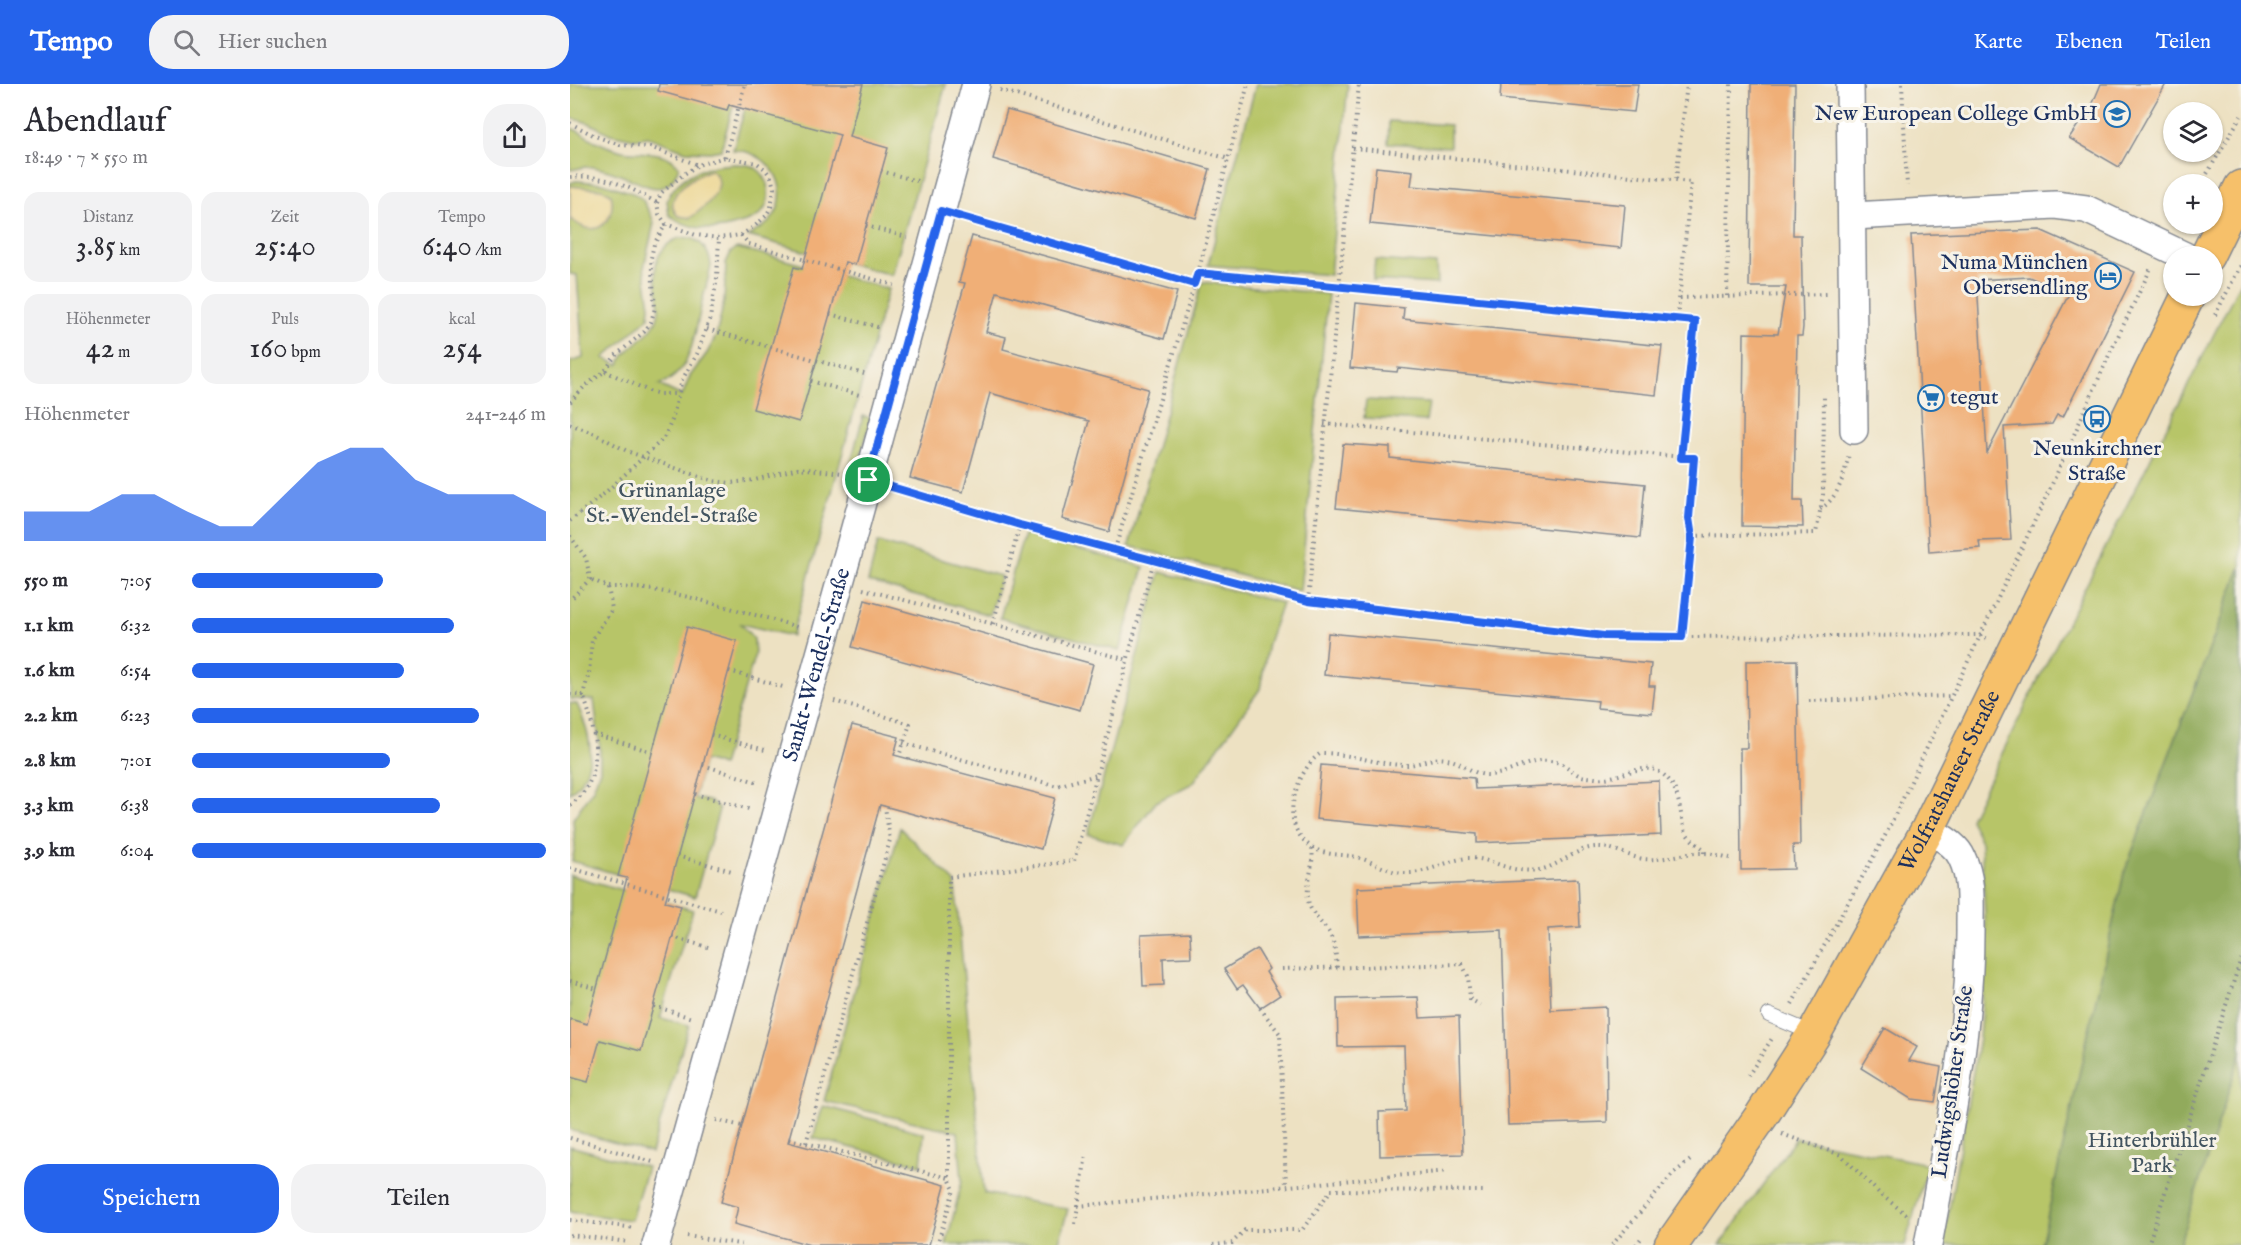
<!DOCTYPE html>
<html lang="de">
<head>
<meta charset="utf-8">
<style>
	body { margin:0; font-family:"IM FELL English",serif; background:#f2f2f3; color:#2b2b33; height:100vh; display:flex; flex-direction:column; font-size:22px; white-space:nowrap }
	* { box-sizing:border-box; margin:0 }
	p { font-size:20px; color:#7c7c81 }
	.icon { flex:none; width:33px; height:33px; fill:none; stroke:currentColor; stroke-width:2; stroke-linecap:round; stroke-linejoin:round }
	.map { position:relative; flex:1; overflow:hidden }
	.drawer { display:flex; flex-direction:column; background:#fff; width:570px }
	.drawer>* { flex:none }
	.controls { position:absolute; left:1593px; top:18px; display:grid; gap:12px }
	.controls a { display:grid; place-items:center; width:60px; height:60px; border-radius:50%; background:#fff; box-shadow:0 2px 4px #0004; font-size:30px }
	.pin { position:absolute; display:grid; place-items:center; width:51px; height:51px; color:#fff; margin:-26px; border:3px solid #fff; border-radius:50%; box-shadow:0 2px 6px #0007 }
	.round { display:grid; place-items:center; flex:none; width:63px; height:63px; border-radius:24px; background:#f2f2f3 }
	.headline { display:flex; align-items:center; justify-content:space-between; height:102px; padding:0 24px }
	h1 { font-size:33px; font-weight:600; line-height:45px }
	.stats { display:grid; grid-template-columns:repeat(3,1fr); gap:9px; height:102px; padding:6px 24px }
	.stats div { display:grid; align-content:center; border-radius:15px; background:#f2f2f3; text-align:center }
	.stats b { font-size:30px; font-weight:600 }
	.stats small { font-size:16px; font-weight:400 }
	.stats p { font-size:16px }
	.chart { height:168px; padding:12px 24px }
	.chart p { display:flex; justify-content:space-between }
	.chart svg { width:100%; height:108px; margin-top:6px; fill:#2563eb; opacity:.7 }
	.primary-button { display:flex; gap:12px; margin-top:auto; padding:12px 24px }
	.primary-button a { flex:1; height:69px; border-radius:24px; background:#2563eb; color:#fff; font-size:24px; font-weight:600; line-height:69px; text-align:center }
	.primary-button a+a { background:#f2f2f3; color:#2b2b33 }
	ul { padding:0 24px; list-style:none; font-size:20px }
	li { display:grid; grid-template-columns:96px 72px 1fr; align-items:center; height:45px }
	li i { height:15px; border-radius:8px; background:#2563eb }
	header { display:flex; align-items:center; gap:36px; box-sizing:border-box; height:84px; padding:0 30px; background:#2563eb; color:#fff }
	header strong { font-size:28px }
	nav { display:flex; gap:33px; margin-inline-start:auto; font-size:21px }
	.search { width:420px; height:54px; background:#f2f2f3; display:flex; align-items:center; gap:15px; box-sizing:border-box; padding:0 21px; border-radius:24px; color:#7c7c81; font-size:22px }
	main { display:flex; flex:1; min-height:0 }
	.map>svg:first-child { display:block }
</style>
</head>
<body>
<header>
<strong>Tempo</strong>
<div class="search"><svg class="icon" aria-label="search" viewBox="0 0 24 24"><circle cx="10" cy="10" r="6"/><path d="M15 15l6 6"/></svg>Hier suchen</div>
<nav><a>Karte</a><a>Ebenen</a><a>Teilen</a></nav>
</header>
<main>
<section class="drawer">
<div class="headline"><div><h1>Abendlauf</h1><p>18:49 · 7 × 550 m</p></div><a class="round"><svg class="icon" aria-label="share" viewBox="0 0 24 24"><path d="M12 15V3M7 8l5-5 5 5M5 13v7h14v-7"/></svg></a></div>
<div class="stats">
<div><p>Distanz</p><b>3.85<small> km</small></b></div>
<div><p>Zeit</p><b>25:40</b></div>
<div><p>Tempo</p><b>6:40<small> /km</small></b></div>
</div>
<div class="stats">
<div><p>Höhenmeter</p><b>42<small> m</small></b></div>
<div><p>Puls</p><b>160<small> bpm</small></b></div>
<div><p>kcal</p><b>254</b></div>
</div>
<div class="chart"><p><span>Höhenmeter</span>241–246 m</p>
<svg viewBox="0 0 160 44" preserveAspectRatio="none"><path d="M0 44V32L10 32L20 32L30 25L40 25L50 32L60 38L70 38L80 25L90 12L100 6L110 6L120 19L130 25L140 25L150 25L160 32V44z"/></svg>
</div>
<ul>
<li><b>550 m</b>7:05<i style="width:54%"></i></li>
<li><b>1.1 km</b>6:32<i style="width:74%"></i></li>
<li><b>1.6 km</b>6:54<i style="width:60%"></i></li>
<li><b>2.2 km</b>6:23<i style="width:81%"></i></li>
<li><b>2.8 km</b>7:01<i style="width:56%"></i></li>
<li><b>3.3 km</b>6:38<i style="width:70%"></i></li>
<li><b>3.9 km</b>6:04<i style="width:100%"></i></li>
</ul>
<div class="primary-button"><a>Speichern</a><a>Teilen</a></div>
</section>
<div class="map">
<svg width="1671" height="1161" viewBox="0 0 1671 1161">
	<rect width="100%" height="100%" fill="#f7f3e8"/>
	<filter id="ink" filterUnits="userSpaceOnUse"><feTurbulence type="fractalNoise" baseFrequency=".0167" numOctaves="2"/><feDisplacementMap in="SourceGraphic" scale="12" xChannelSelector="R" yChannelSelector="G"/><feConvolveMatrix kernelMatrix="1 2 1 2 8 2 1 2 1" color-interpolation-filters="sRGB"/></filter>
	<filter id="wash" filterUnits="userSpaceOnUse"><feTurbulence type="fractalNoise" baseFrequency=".008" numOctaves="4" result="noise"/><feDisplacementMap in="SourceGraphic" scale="24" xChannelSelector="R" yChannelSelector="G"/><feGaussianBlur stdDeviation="1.35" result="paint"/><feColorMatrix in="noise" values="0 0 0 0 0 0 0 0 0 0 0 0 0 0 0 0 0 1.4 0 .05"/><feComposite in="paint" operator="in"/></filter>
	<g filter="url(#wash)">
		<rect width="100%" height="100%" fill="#ede1c2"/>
		<g fill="#b7c567" stroke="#697a62" stroke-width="1.5">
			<polygon points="0,0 169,0 151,66 140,68 116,67 78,53 64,55 40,50 19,39 0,34"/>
			<path d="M182 0H376L322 191 178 152C188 146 197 142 204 132 223 101 197 66 163 66Z"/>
			<polygon points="686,0 778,0 760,191 638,181"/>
			<polygon points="819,37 880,41 880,63 818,59"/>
			<path d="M0 44C10 46 16 53 25 57 33 61 44 65 52 67 72 71 96 64 109 83 96 117 77 101 55 93 46 89 33 85 23 83 16 82 7 85 0 86Z"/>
			<path d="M165 80C172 80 181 80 187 85 199 93 202 115 193 127 188 134 178 138 169 140 145 148 121 147 99 131L97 116C109 89 138 81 165 80Z"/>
			<path d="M6 97 33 99 65 110 72 115 81 131 84 139 74 183 80 222 79 233 34 274 49 281C54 264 77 255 85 239 97 218 77 191 90 170 106 143 138 151 141 182 138 196 134 209 131 223 124 252 122 289 89 301L112 312 120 292 137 269 146 252 154 218 156 179 161 168 167 164 201 172 318 205 222 552 171 540 184 555 185 570 152 682 134 676 124 714C133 716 145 716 149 726L125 813 2 777 5 763 3 735 23 705 30 686V665L24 616 0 615V278L13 274 7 191 0 190V99Z"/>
			<polygon points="805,176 866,180 867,200 803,196"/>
			<polygon points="1671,197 1671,1161 1373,1161 1409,954 1417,868 1411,758 1400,735 1465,602"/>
			<polygon points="632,198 758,210 730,507 559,462"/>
			<polygon points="796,316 859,319 856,337 794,334"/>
			<polygon points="293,332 301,334 288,384 280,382"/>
			<polygon points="454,450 574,483 550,567 430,534"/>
			<polygon points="308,458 431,492 420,531 298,498"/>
			<polygon points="590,488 712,519 698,559 690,605 623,699 586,718 553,761 518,750"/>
			<path d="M0 619 7 620C21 652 30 684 0 709Z"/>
			<polygon points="330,744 385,798 414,1109 498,1125 488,1161 376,1161 392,1097 388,1048 254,1017"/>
			<polygon points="0,791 123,826 90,934 119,941 81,1069 0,1046"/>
			<polygon points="253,1022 354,1049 351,1081 243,1054"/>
			<polygon points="1226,1054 1358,1080 1335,1161 1150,1161"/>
			<polygon points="0,1062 77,1083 61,1136 0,1128"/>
		</g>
		<polygon fill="#91aa5c" stroke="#566c5d" stroke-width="1.5" points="1671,482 1671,969 1609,1161 1471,1161 1554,789"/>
		<g fill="#eeda9e" stroke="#84847e" stroke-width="1.5">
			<path d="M140 86C164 100 133 125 120 134L108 132C90 113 123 91 140 86Z"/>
			<path d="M0 102 32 105 41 110C46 128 35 151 13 143 9 141 4 137 0 135Z"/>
		</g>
		<g id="blocks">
			<g fill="#f0af77" fill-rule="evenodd">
				<polygon points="89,0 293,0 279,53 318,64 285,181 275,178 229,338 183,325 224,183 232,185 270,51 159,21 157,26 88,7"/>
				<polygon points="931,0 1068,0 1064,28 930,15"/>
				<polygon points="1181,0 1225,0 1223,151 1231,151 1233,243 1232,252 1227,252 1224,417 1232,417 1233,443 1172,442 1174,249 1208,250 1216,203 1179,203"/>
				<polygon points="1531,0 1596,0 1549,83 1499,54 1523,19"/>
				<polygon points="437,26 640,85 626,134 423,75"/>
				<polygon points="806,83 843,87 841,102 1055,121 1051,164 800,140"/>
				<path d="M1470 146 1565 188 1493 333 1487 331 1482 340 1434 343 1441 456 1409 457 1410 464 1359 468 1341 151ZM1459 193 1499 210 1417 369 1407 196Z"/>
				<polygon points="402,152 607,208 594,255 427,208 416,248 436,253 433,265 578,305 539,448 492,435 519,337 420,309 393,408 340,394 395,199 389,198"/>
				<polygon points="786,219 834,224 833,235 1092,262 1086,311 828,284 827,288 780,284"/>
				<polygon points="773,360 820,363 820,374 1075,400 1070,454 766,424"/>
				<polygon points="295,516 523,580 510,626 282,563"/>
				<polygon points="117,543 167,557 95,818 111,822 71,967 30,956 18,998 0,993 0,935 17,940 57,794 48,792"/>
				<polygon points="758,549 1081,580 1079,602 1085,602 1082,629 1027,624 1028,617 754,591"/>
				<polygon points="1227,576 1230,761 1223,761 1224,785 1171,786 1170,664 1177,664 1176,577"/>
				<polygon points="282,641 329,653 324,671 485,714 471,765 310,721 218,1058 375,1101 359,1161 240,1161 164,1140 168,1123 151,1118"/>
				<polygon points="751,681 904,694 905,705 1089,697 1091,751 907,759 907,750 746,735"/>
				<polygon points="1008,795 1010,843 978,845 981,926 1036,923 1037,1038 938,1041 932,846 789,852 787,804"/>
				<polygon points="620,849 621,873 593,874 594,901 573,902 571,851"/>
				<polygon points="687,865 699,885 696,888 710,911 690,924 673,901 667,905 654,885"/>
				<polygon points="848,913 850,934 889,932 893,1070 810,1072 809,1028 836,1027 834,962 768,963 767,915"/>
				<polygon points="1315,944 1347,963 1339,977 1371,983 1365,1018 1341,1015 1291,984"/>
			</g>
		</g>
	</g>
	<g filter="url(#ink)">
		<use href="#blocks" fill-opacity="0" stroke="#848890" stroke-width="1.5"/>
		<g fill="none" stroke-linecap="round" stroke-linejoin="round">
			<defs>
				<polyline id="lane" points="1199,931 1244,950"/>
				<g id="street">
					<polyline points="1280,0 1284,346"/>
					<polyline points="1283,132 1485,121 1516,125 1615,172"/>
					<path d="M1358 745C1370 753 1386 760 1392 774 1402 795 1400 818 1400 841 1401 949 1377 1055 1358 1161"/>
					<path id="s1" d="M86 1161 279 466 406 0"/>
				</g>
				<g id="primary">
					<polyline points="1637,172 1671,103"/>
					<path id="s2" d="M1101 1161 1192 1031 1244 950 1358 745 1618 212"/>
				</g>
			</defs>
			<use href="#lane" stroke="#848890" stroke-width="16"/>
			<use href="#street" stroke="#848890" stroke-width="30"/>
			<use href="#primary" stroke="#848890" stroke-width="36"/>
			<g stroke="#848890" stroke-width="4" stroke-dasharray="1.5 4.5" stroke-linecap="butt">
				<polyline points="1332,0 1337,102"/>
				<polyline points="430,6 659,75"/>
				<polyline points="0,39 25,52 50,61 80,63 128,81 155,73 187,79 195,85 201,93 204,104 201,123 196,132 185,142 171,151 149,154 126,151 96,140 89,130 87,119 91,109 114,90 128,81"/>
				<polyline points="783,64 1121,98 1107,236"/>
				<polyline points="155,73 175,0"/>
				<polyline points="311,87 351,98"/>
				<path d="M0 93C34 90 58 102 87 119"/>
				<polyline points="1106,95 1117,0"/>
				<polyline points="1631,100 1671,32"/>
				<polyline points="397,135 624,200"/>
				<polyline points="296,142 337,153"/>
				<polyline points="171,151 179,160 324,201"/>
				<polyline points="628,189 1125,237 1111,374"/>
				<polyline points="1157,212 1161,0"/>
				<polyline points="1110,214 1257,210"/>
				<polyline points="260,230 311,244"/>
				<polyline points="1645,231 1671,181"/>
				<polyline points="137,245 294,290"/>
				<polyline points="35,287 79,307 90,310 107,310"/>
				<polyline points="241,297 293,312"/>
				<polyline points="0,318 15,302 35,287 45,272 74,248 81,238 85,224 81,174 84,160 96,140"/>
				<polyline points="0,340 25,350 59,368 143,397 160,399 185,396 228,384 273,389"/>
				<polyline points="754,340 1124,374 1119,434 1122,452"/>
				<polyline points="323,404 450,441 738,517 1034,552 1112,553 1409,551 1420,556"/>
				<path d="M1250 425C1269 414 1274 391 1279 370"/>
				<polyline points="0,437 35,409 94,354 102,336 112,296 127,270 140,234 147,194 149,154"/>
				<polyline points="0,452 16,474 20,495 0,516"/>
				<polyline points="545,465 628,189 678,0"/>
				<path d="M38 503C84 502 123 514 167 526 188 532 209 537 230 544"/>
				<polyline points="293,505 558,576"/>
				<polyline points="738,517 789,0"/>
				<polyline points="423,540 450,441"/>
				<polyline points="1112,553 1122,452 1246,449 1253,411 1254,312"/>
				<polyline points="159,587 213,603"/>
				<polyline points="0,610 13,611 19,589 22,556 42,525 38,503 20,495"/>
				<polyline points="264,617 340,640 329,672"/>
				<polyline points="1239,617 1382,612"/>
				<polyline points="24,650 82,668"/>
				<polyline points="141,651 195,666"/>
				<polyline points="333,659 487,702 527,691"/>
				<polyline points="133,681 186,698"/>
				<polyline points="125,710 179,725"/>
				<path d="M0 721C37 695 26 646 13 611"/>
				<path d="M742 764C745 782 734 803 739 820 743 832 751 838 758 847 765 858 766 871 767 884"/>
				<path d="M1134 769V765C1128 761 1121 756 1117 750 1107 729 1113 704 1091 689 1073 676 1048 697 1025 694 1019 693 1012 693 1007 690 996 683 994 678 979 677 960 674 940 691 918 691 902 691 892 677 876 675 862 672 850 681 836 681 807 681 780 669 751 669 736 679 726 701 723 719 719 740 731 762 753 768 766 772 780 770 793 775 810 781 821 790 840 789 860 788 878 776 897 774 922 773 938 790 968 786 989 783 1005 764 1026 763 1043 762 1058 773 1074 775 1095 777 1113 768 1133 769 1142 769 1151 772 1160 774"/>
				<polyline points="107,772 162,787"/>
				<polyline points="0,784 151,827"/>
				<polyline points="102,853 141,864"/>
				<polyline points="712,885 892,880 898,892 900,915 910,921"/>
				<polyline points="0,897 27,905"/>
				<polyline points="1222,920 1317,748 1484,396 1540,269 1581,184"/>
				<polyline points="84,922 122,934"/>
				<polyline points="690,924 710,950 716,1102"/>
				<polyline points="1178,992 1203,953"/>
				<polyline points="146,1036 172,1042"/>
				<polyline points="1212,1050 1271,1071 1309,1109 1337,1131"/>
				<polyline points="0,1054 83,1078"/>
				<polyline points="219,1055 379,1094"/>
				<polyline points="236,1059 320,756 315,723"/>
				<polyline points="508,1122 516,1071"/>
				<polyline points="0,1136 65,1144"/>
				<polyline points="505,1140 508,1122 878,1087"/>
				<polyline points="0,1151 59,1158"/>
				<polyline points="117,1152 176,1161"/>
				<polyline points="367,1161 384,1106 379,1094 379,793 504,777 584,476"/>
				<polyline points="643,1161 662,1159 675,1146 732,1146 761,1106 917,1107"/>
				<polyline points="1042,1161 1104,1089 1123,1074"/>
				<polyline points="1066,1161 1072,1153"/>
				<polyline points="1578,1161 1671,875"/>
			</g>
			<use href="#lane" stroke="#fff" stroke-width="14"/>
			<use href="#street" stroke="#fff" stroke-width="27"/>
			<use href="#primary" stroke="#f6c06b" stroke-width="33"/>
		</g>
	</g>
	<g fill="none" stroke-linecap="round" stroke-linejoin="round" filter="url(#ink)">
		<defs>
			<polygon id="route" points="371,127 624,200 628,189 1125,237 1111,374 1124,374 1119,434 1122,453 1112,553 1034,552 738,517 450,441 298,396"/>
		</defs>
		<use href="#route" stroke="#fff" stroke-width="12"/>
		<use href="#route" stroke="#2563eb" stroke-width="8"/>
	</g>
	<defs>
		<symbol id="university-ring" viewBox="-11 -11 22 22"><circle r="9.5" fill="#f7f3e8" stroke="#1f6fb2" stroke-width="1.5"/><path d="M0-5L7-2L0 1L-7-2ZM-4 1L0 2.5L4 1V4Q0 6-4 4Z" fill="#1f6fb2"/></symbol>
		<symbol id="hotel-ring" viewBox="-11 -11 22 22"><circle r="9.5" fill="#f7f3e8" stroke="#1f6fb2" stroke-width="1.5"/><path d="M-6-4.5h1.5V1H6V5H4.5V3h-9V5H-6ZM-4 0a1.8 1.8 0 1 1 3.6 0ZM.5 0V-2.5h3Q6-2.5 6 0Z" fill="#1f6fb2"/></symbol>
		<symbol id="supermarket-ring" viewBox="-11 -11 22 22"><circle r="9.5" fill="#f7f3e8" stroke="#1f6fb2" stroke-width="1.5"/><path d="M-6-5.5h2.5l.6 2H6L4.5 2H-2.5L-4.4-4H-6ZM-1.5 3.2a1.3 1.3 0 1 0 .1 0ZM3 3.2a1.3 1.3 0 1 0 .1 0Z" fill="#1f6fb2"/></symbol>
		<symbol id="bus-ring" viewBox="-11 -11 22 22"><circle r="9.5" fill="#f7f3e8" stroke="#1f6fb2" stroke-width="1.5"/><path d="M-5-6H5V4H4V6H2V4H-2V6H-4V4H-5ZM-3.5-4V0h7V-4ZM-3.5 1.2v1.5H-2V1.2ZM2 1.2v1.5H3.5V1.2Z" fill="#1f6fb2"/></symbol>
	</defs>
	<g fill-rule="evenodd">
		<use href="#university-ring" x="1532" y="15" width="30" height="30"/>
		<use href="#hotel-ring" x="1523" y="177" width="30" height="30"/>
		<use href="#supermarket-ring" x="1346" y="299" width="30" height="30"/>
		<use href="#bus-ring" x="1512" y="320" width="30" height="30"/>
	</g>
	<g text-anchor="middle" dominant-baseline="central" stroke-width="6" stroke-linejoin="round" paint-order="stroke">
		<g font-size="22" fill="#1b2f5e" stroke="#f7f3e8" text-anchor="end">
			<text x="1528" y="30">New European College GmbH</text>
			<text x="1518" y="179">Numa München<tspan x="1518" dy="25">Obersendling</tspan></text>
			<text x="1380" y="314" text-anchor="start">tegut</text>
			<text x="1527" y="365" text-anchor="middle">Neunkirchner<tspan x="1527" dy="25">Straße</tspan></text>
		</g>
		<g font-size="22" fill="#425460" stroke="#f7f3e8">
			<text x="102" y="407">Grünanlage<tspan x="102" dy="25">St.-Wendel-Straße</tspan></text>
			<text x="1582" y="1057">Hinterbrühler<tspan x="1582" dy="25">Park</tspan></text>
		</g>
		<g font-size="22" fill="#1b2f5e" stroke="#f7f3e8">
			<text stroke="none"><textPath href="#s1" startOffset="602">Sankt-Wendel-Straße</textPath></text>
			<text stroke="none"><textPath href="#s2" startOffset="542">Wolfratshauser Straße</textPath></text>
			<text transform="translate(1383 998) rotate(-82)">Ludwigshöher Straße</text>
		</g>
	</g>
</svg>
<div class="controls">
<a><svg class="icon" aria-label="layers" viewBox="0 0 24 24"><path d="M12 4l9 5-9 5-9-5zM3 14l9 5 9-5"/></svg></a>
<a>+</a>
<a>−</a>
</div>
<div class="pin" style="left:298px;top:396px;background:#1e9e55"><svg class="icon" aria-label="arrive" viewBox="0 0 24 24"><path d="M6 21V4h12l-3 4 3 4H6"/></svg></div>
</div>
</main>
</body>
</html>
